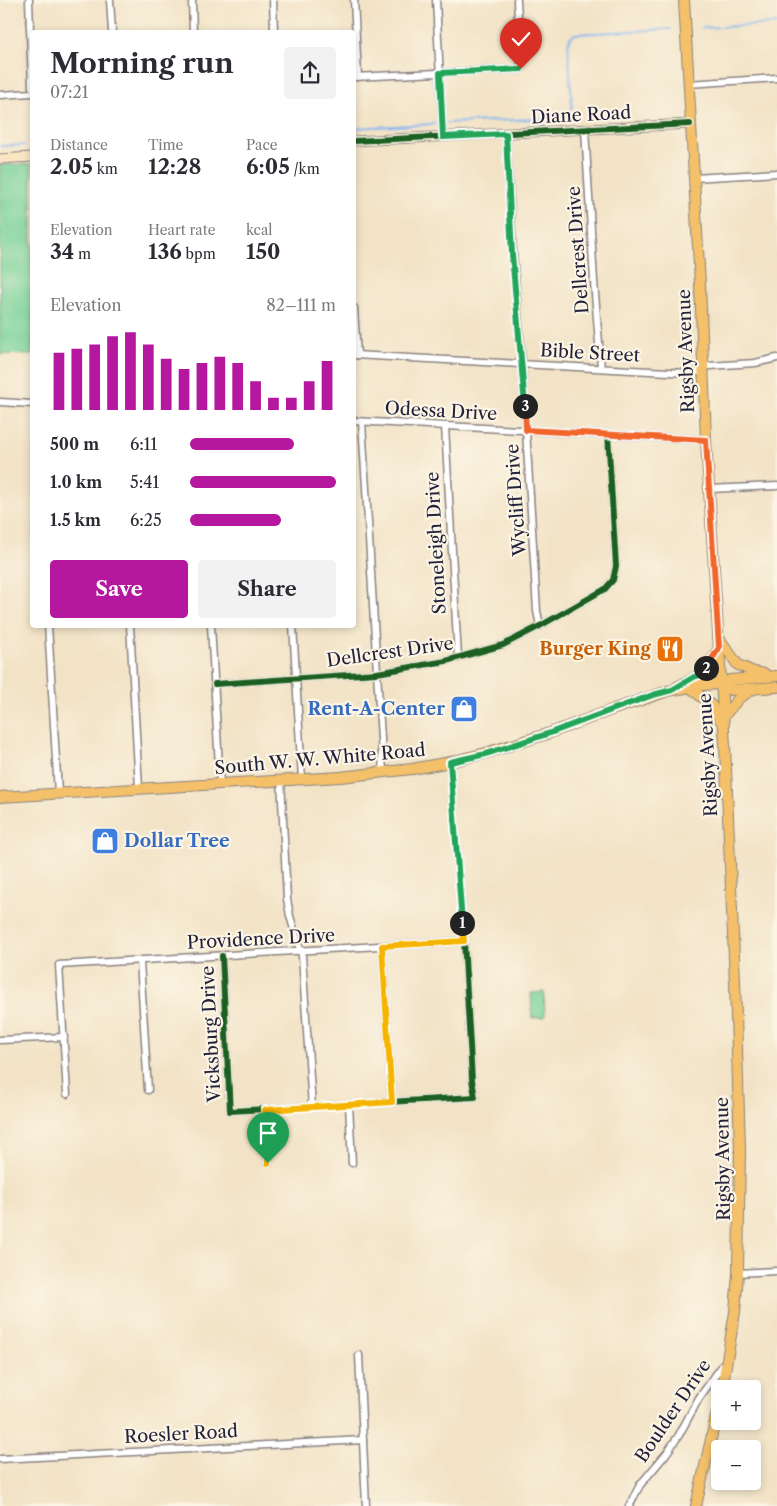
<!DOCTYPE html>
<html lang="en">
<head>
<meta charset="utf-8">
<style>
	body { margin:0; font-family:"Libre Caslon Text",serif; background:#f2f2f3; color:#2b2b33; height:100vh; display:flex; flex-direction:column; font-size:19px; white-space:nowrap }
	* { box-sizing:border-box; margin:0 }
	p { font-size:16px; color:#7c7c81 }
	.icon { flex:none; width:28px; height:28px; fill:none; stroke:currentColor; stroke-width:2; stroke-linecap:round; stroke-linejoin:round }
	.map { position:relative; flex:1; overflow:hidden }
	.details { position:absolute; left:30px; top:30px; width:326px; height:598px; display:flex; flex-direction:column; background:#fff; border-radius:5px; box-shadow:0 2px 8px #0003 }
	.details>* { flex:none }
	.buttons { position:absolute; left:711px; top:1380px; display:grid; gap:10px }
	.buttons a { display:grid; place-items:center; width:50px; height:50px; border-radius:5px; background:#fff; box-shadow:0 2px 8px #0003; font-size:25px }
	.pin { position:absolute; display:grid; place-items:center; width:42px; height:42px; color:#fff; margin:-51px -21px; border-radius:50% 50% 50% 0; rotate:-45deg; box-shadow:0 0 5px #0007 }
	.pin .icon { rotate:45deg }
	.km { position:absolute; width:25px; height:25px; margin:-12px; border-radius:50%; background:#222; color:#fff; font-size:14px; line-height:25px; text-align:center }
	.round { display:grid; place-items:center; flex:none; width:52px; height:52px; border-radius:5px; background:#f2f2f3 }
	.headline { display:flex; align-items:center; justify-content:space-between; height:85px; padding:0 20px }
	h1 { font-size:28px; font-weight:700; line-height:38px }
	.figures { display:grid; grid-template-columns:repeat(3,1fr); gap:8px; height:85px; padding:5px 20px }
	.figures div { display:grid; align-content:center }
	.figures b { font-size:21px; font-weight:700 }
	.figures small { font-size:14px; font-weight:400 }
	.figures p { font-size:14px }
	.chart { height:140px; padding:10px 20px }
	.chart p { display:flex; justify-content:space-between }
	.chart svg { width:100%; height:90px; margin-top:5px; stroke:#b5179e; stroke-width:6 }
	.button { display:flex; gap:10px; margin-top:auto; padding:10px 20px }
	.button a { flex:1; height:58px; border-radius:5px; background:#b5179e; color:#fff; font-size:20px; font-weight:700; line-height:58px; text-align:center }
	.button a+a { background:#f2f2f3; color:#2b2b33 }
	ul { padding:0 20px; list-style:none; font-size:16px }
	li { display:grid; grid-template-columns:80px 60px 1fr; align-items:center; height:38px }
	li i { height:12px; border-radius:6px; background:#b5179e }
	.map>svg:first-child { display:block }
</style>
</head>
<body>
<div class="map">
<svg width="777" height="1506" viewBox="0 0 777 1506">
	<rect width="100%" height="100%" fill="#fcf5e5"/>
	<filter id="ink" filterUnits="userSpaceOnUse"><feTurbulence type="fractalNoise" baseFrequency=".02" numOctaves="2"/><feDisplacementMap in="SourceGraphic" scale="10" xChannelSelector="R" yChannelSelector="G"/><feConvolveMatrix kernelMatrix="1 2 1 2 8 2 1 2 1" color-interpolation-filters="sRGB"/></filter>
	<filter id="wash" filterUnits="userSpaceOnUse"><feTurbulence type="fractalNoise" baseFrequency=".0096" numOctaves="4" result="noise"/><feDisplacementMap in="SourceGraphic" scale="20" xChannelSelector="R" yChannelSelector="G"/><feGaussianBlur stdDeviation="1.12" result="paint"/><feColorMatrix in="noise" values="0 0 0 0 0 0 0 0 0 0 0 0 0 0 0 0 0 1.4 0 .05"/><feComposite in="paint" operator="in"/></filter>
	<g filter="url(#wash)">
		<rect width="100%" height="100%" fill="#f2e3c6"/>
		<g fill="#78d298" stroke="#4d7a6a">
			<polygon points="32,164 32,355 0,354 0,165"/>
			<polygon points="544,992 545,1017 532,1018 531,993"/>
		</g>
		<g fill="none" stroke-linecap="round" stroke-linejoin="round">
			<g stroke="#82b5ef" stroke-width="2">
				<polyline points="702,28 777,24"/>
				<path d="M447 123 558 118C565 115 570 114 572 106L568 44 570 38 575 34 671 29"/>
				<polyline points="354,128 434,124"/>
				<polyline points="0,146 24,145"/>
			</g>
		</g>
	</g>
	<g filter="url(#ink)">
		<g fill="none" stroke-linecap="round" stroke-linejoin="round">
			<defs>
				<g id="street">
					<polyline points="29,0 32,87"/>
					<polyline points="110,0 112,32"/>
					<polyline points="192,0 193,32"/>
					<polyline points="273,0 274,32"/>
					<polyline points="354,0 358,77"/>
					<polyline points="436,0 443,137"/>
					<polyline points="354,77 521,69 517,0"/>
					<polyline points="688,84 777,78"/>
					<polyline points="0,95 32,93"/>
					<polyline points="585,129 594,281 601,368"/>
					<polyline points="506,133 513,254 522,364 537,611 540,626"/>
					<polyline points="693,178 777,173"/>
					<polyline points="354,308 357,355"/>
					<polyline points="354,355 687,373 698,372 709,366 755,363 777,358"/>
					<polyline points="0,402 32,404"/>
					<polyline points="354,421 706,440"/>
					<polyline points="362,422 383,772"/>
					<polyline points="445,426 458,658"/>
					<polyline points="709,489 777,486"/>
					<polyline points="48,625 58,793"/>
					<polyline points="130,625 139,788"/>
					<polyline points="211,625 220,784"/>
					<polyline points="293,625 302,779"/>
					<polyline points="215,684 377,673 446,661 503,645 540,626 605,589 613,580 616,566 608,434"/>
					<polyline points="281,780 287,899 290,916 302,956 312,1107"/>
					<polyline points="382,946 392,1102"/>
					<polyline points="222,956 230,1111 475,1097 472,1080 464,941 450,762"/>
					<polyline points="140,961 148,1090"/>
					<polyline points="0,1040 64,1037"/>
					<polyline points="67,1094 59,965 464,941"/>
					<polyline points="349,1105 352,1163"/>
					<polyline points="265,1110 268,1163"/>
					<polyline points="738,1273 777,1271"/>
					<polyline points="359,1355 366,1506"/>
					<polyline points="0,1459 363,1440"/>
					<polyline points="629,1506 640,1485 666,1454 679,1435 699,1398 725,1362"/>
				</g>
				<g id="secondary">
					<polyline points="354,141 690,124"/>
					<polyline points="0,159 32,157"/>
				</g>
				<g id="primary">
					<polyline points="684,0 700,284 706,440 725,745 735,982 740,1149 738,1273 735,1312 722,1389"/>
					<polyline points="718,637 738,665 754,672 765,674"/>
					<polyline points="721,684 731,690 777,687"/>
					<path d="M677 687C684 683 698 677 703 673 710 666 714 656 719 648"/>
					<polyline points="690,687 712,706 721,721"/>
					<polyline points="723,717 739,698 753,689"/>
					<polyline points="0,797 340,777 412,769 450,762 486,753 550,733 614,709 668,691 702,685 721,684 730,680 777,676"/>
					<polyline points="696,1506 720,1399"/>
				</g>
			</defs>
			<use href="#street" stroke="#8a8280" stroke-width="9"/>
			<use href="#secondary" stroke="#8a8280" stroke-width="11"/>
			<use href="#primary" stroke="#8a8280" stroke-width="12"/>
			<use href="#street" stroke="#fff" stroke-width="6"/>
			<use href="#secondary" stroke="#fbe6c3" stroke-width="9"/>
			<use href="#primary" stroke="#f4c16a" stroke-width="10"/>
			<defs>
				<g id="cycleway">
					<polyline points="354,141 690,124"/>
					<polyline points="215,684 377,673 446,661 503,645 540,626 605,589 613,580 616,566 608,434"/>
					<polyline points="222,956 230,1111 475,1097 472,1080 464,941 450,762"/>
				</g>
			</defs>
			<use href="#cycleway" stroke="#fcf5e5" stroke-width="9"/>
			<use href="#cycleway" stroke="#1b5e20" stroke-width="6"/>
		</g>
	</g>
	<g fill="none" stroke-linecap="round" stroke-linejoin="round" filter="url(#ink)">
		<defs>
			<polyline id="split-1" points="268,1163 265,1110 392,1102 382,946 464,941 462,923"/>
			<polyline id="split-2" points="462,923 450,762 486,754 550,733 614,709 653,695 672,690 694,677 702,674 706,668"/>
			<polyline id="split-3" points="525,406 526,430 706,440 719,648 706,668"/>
			<polyline id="split-4" points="521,69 440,73 443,137 506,134 512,254 525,406"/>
		</defs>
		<use href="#split-1" stroke="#fff" stroke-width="10"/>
		<use href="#split-2" stroke="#fff" stroke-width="10"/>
		<use href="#split-3" stroke="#fff" stroke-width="10"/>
		<use href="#split-4" stroke="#fff" stroke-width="10"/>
		<use href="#split-1" stroke="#f5b400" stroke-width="6"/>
		<use href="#split-2" stroke="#22a559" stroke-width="6"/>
		<use href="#split-3" stroke="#f0652b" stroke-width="6"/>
		<use href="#split-4" stroke="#22a559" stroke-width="6"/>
	</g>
	<defs>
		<symbol id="restaurant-square" viewBox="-11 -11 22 22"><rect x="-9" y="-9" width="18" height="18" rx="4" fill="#e8710a" stroke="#fcf5e5"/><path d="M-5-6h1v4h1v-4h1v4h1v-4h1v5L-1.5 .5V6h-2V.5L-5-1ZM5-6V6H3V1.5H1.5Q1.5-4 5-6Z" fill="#fff"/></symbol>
		<symbol id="shop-square" viewBox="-11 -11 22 22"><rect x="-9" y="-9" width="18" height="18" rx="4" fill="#3f7fe0" stroke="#fcf5e5"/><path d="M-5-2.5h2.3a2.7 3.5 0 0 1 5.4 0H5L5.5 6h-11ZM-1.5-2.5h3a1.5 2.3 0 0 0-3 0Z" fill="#fff"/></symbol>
	</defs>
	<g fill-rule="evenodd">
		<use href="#restaurant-square" x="654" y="633" width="32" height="32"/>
		<use href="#shop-square" x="448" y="693" width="32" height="32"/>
		<use href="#shop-square" x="89" y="825" width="32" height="32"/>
	</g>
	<g text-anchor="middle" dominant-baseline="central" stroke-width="4.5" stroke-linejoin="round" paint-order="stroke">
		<g font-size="18" fill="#22223b" stroke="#fcf5e5">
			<text transform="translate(581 115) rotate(-3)">Diane Road</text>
			<text transform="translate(578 250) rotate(-94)">Dellcrest Drive</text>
			<text transform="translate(686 351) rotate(-92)">Rigsby Avenue</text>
			<text transform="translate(590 353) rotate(3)">Bible Street</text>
			<text transform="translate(441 411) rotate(3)">Odessa Drive</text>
			<text transform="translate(516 500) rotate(-94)">Wycliff Drive</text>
			<text transform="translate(436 543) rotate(-93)">Stoneleigh Drive</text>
			<text transform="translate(390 652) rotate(-8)">Dellcrest Drive</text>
			<text transform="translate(708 755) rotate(-93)">Rigsby Avenue</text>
			<text transform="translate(320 759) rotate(-5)">South W. W. White Road</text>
			<text transform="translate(261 939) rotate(-3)">Providence Drive</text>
			<text transform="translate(211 1034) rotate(-93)">Vicksburg Drive</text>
			<text transform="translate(723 1159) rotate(-91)">Rigsby Avenue</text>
			<text transform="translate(673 1411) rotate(-56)">Boulder Drive</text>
			<text transform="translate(181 1434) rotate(-3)">Roesler Road</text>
		</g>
		<g font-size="18" font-weight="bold" fill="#c56008" stroke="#fcf5e5" text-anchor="end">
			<text x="651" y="649">Burger King</text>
		</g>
		<g font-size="18" font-weight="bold" fill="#366cbe" stroke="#fcf5e5" text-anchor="end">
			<text x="445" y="709">Rent-A-Center</text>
			<text x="124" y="841" text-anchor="start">Dollar Tree</text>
		</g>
	</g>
</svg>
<div class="buttons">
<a>+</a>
<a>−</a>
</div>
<div class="pin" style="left:268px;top:1163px;background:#1e9e55"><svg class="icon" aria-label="arrive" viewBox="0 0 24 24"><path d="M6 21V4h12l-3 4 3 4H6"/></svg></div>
<div class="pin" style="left:521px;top:69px;background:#d93025"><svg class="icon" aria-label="check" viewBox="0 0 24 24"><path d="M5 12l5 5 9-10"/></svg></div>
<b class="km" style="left:462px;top:923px">1</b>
<b class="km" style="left:706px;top:668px">2</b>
<b class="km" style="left:525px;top:406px">3</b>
<section class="details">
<div class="headline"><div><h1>Morning run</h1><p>07:21</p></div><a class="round"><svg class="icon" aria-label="share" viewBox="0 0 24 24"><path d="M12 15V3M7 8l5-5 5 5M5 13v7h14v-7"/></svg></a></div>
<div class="figures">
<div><p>Distance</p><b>2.05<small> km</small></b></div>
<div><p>Time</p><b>12:28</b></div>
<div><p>Pace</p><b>6:05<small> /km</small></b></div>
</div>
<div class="figures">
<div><p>Elevation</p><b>34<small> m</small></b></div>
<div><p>Heart rate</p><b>136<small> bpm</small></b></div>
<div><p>kcal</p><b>150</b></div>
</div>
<div class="chart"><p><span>Elevation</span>82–111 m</p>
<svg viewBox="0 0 160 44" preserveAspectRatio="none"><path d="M5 44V16M15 44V14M25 44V12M35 44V8M45 44V6M55 44V12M65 44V19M75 44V24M85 44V21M95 44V18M105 44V21M115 44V30M125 44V38M135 44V38M145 44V30M155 44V20"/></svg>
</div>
<ul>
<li><b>500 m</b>6:11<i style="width:71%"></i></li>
<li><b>1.0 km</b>5:41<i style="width:100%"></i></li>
<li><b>1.5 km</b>6:25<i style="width:62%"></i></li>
</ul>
<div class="button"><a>Save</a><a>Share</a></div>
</section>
</div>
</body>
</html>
